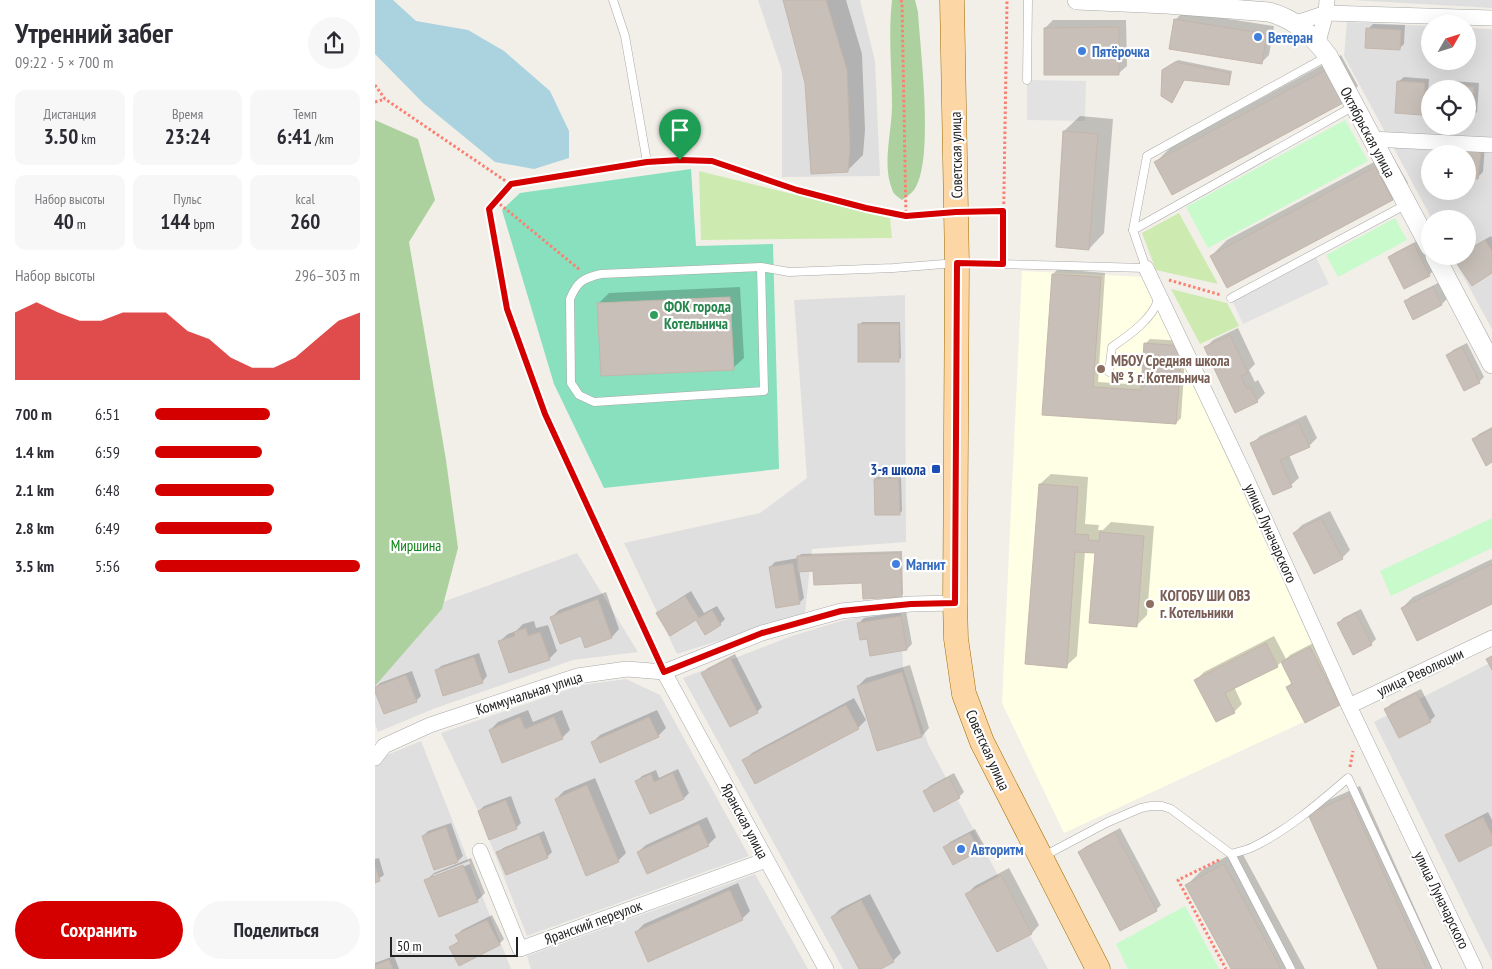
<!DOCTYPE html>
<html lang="ru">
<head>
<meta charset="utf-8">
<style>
	body { margin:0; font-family:"PT Sans Narrow",sans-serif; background:#f7f7f7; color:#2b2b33; height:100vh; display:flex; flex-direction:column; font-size:19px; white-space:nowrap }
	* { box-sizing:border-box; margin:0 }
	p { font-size:16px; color:#7c7c81 }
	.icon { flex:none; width:28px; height:28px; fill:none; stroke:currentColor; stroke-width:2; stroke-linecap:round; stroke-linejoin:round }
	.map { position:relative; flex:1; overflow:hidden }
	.side { display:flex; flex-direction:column; background:#fff; width:375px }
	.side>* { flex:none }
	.needle { width:32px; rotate:51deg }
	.fabs { position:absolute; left:1046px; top:15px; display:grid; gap:10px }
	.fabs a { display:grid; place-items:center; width:55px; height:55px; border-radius:50%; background:#fff; box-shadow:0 5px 20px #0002; font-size:25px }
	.scale { position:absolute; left:15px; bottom:12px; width:128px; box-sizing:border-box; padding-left:5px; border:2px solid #222; border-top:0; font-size:14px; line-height:18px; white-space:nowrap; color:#222; -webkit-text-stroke:4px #fff; paint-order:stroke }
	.pin { position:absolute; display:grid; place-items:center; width:42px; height:42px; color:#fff; margin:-51px -21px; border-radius:50% 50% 50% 0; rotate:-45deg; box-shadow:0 0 5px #0007 }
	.pin .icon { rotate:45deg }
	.round { display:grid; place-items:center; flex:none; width:52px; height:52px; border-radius:26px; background:#f7f7f7 }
	.summary { display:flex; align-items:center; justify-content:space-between; height:85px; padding:0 15px }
	h1 { font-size:28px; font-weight:800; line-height:38px }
	.figures { display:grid; grid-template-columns:repeat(3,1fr); gap:8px; height:85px; padding:5px 15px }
	.figures div { display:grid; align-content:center; border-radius:10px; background:#f7f7f7; text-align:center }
	.figures b { font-size:21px; font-weight:800 }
	.figures small { font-size:14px; font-weight:400 }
	.figures p { font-size:14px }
	.chart { height:140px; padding:10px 15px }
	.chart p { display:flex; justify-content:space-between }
	.chart svg { width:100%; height:90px; margin-top:5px; fill:#d40000; opacity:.7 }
	.button { display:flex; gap:10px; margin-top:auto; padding:10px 15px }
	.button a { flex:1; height:58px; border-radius:30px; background:#d40000; color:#fff; font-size:20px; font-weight:800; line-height:58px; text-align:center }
	.button a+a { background:#f7f7f7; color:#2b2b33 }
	ul { padding:0 15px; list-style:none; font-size:16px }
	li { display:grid; grid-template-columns:80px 60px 1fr; align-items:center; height:38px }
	li i { height:12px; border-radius:6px; background:#d40000 }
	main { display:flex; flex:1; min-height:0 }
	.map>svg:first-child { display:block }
</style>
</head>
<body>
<main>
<section class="side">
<div class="summary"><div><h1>Утренний забег</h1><p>09:22 · 5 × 700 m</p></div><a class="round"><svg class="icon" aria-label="share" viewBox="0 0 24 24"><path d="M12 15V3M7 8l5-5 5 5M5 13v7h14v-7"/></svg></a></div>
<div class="figures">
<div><p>Дистанция</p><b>3.50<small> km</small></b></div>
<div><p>Время</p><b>23:24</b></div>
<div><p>Темп</p><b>6:41<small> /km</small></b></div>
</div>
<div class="figures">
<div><p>Набор высоты</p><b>40<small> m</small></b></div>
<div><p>Пульс</p><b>144<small> bpm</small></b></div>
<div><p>kcal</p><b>260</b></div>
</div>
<div class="chart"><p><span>Набор высоты</span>296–303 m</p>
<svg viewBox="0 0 160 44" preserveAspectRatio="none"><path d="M0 44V11L10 6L20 11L30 15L40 15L50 11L60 11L70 11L80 20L90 24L100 33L110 38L120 38L130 33L140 24L150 15L160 11V44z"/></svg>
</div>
<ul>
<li><b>700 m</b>6:51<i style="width:56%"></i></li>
<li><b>1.4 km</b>6:59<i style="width:52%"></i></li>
<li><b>2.1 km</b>6:48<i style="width:58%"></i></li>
<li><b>2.8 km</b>6:49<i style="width:57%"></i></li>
<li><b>3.5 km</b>5:56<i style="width:100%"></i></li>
</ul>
<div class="button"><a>Сохранить</a><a>Поделиться</a></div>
</section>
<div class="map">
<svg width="1117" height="969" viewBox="0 0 1117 969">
	<rect width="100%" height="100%" fill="#f2efe9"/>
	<g fill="#e0dfdf" fill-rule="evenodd">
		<polygon points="383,0 485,0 500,61 505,176 407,177 407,71"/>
		<polygon points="977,0 1117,0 1117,8"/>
		<path d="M972 22 1055 26V61H1092L1093 28 1117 29V329L1077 256H1092V219H1057L969 56ZM1055 89H1092V126H1055ZM1055 154H1092V191H1055Z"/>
		<polygon points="530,295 531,542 437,549 430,613 302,654 249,543 385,513 432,478 419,300"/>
		<polygon points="202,553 263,652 198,660 58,709 3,732 0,723 0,668 54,607"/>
		<polygon points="526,609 528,668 553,744 673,969 468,969 308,678 417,636 466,621"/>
		<polygon points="1117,662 1117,961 999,722"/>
		<polygon points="251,679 285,695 374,856 152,936 103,811 66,733 206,685"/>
		<polygon points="46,741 136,969 0,969 0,760"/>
		<polygon points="380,874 433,969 156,969 152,956"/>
	</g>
	<polygon fill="#ffffe5" points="647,271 769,277 965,705 689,833 627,703"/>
	<g fill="#cdebb0">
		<polygon points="324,171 515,218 517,238 326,240"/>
		<polygon points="804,213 843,284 781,270 767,233"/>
		<polygon points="796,289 852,303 864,326 825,344"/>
	</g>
	<g fill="#add19e">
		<path d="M517 0H540L543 12C545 49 560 162 539 190 536 194 531 197 527 200 523 197 518 194 517 189 507 163 517 132 517 105 517 69 513 35 517 0Z"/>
		<polygon points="0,120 43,139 60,200 34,242 71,460 83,548 67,609 0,686"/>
	</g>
	<g fill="#c8facc">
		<polygon points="970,120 993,161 833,248 811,207"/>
		<polygon points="1020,218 1032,240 963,277 951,255"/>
		<polygon points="1117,518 1117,548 1016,596 1005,571"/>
		<polygon points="810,906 844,969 753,969 741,944"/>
	</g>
	<polygon fill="#88e0be" points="316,169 321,246 398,244 404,469 229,488 179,384 127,210 145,193"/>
	<g fill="#e2e2e2">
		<polygon points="652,80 711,81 710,121 652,120"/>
		<polygon points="939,253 954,284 868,324 856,298"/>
	</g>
	<polygon fill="#aad3df" points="0,0 18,0 41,21 93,30 129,51 175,91 194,131 194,158 159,169 120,162 48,103 0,54"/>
	<g fill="#0003" fill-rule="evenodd">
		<polygon points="409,0 471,0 487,54 490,130 488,155 472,171 431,83"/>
		<polygon points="808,12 899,26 894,55 886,63 800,20"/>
		<polygon points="678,20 751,20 752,66 744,73 670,28"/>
		<polygon points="998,24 1030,25 1029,44 1024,49 993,29"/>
		<polygon points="966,55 983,86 967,102 781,162 796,147"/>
		<polygon points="803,60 857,71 855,82 853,84 810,79 799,99 791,68"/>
		<polygon points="1029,77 1054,79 1052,109 1047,114 1023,82"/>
		<polygon points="1078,81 1104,83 1102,112 1096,117 1092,89 1073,86"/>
		<polygon points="705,116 738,119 729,233 714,249 689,131"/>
		<polygon points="1110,146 1108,172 1103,177 1092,154"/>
		<polygon points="1016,153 1033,183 1017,199 836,256 852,240"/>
		<polygon points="1116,236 1117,238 1117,271 1092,256 1092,250"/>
		<polygon points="1044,240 1059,270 1054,275 1014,258 1019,253"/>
		<polygon points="683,269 730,273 723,382 767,385 770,344 775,339 811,341 806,418 801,423 669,414 678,274"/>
		<polygon points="1063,283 1072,299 1067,304 1039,318 1030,302 1035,297"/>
		<polygon points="365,287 369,358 358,368 223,304 234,293"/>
		<polygon points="487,322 525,322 526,358 523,360 485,325"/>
		<polygon points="863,328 880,364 874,370 880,382 883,380 890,393 882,401 830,348 838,340"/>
		<polygon points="1092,343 1109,377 1104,382 1073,355 1078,350"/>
		<polygon points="931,415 942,438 934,446 914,455 924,478 916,485 877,444 885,436"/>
		<polygon points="1117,427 1117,461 1099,439 1104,434"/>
		<polygon points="676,474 713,477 710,524 724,525 723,530 728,530 736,522 779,526 772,615 761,626 721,552 710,551 702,656 691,666 665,484"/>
		<polygon points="502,477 526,477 527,511 525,513 500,479"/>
		<polygon points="955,511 975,550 967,558 919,533 927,525"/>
		<polygon points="527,551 528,594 526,596 489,582 439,570 424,570 429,598 424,603 395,567 400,562 423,558 426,554"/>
		<polygon points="1117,559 1117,603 1027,608 1038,597"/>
		<polygon points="316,591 329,613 342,606 350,619 345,624 321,618 282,614 288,609"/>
		<polygon points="231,592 244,629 237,637 210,646 206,635 176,618 184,610"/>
		<polygon points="986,609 1001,639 996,644 978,653 963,624 968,618"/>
		<polygon points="531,611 537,644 532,649 493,638 484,623 489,618"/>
		<polygon points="159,621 161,628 173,625 182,651 174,659 125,641 133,634 141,631 148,624"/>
		<polygon points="899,636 911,659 915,655 944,640 972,696 964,704 913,687 917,682 907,661 902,666 859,687 867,704 859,712 841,721 821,680 829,672"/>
		<polygon points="104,653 112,676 107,682 61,671 66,666"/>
		<polygon points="360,654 387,707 382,712 355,726 328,673 333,668"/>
		<polygon points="535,665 554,728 547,736 503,749 483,686 491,678"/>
		<polygon points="37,671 46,696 41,701 0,688 5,683"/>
		<polygon points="1046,689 1060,716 1055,721 1011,709 1016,704"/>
		<polygon points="479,698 491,720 483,728 369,761 377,753"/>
		<polygon points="153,710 158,722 187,710 195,730 187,738 115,730 123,722"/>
		<polygon points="282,710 291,728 283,736 217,743 225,735"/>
		<polygon points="303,769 314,793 309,798 275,812 262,781 267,776 281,770 284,778"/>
		<polygon points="579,773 589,792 584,797 550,791 555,786"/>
		<polygon points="220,778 251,853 243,861 181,799 189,791"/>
		<polygon points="985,786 1067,969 1005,969 935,815 945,804"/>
		<polygon points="136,796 146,823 141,828 104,811 109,806"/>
		<polygon points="1113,812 1117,820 1117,843 1072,836 1077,831"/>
		<polygon points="332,817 341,837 333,845 263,852 271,845"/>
		<polygon points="76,823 88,856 80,864 48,836 53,831"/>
		<polygon points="745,828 786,905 781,910 746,929 704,852 710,847"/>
		<polygon points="600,829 609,845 603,850 579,863 570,847 575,842"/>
		<polygon points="169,831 177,852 172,857 123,853 128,848"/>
		<polygon points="865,849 930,969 857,969 812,885 827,870"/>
		<polygon points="4,858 9,875 0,881 0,859"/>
		<path d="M96 858 110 893 102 901 51 881 59 873ZM94 861 95 864 58 878V875Z"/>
		<polygon points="634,868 664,925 657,933 622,951 592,894 600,886"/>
		<polygon points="363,883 375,911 367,919 261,932 269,924"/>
		<polygon points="495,894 526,953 518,961 503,969 485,969 457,917 465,909"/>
		<polygon points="117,915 129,939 124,944 76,947 85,940 82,935 87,930"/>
		<polygon points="19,956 24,969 0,969 0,963"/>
	</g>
	<g fill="#c7bfb8" stroke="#c4b6ab">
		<polygon points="408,0 451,0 472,70 475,146 473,172 436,174 430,83"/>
		<polygon points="799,19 892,34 887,64 794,49"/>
		<polygon points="744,27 744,75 669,75 669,28"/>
		<polygon points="991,28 1026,30 1025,50 990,48"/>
		<polygon points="800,62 855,73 854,85 809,80 797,103 786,96 787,70"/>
		<polygon points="951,70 968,103 797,195 779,162"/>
		<polygon points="1022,81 1050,83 1047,115 1020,113"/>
		<polygon points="1071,85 1099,87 1097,118 1092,118 1092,89 1071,89"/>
		<polygon points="688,131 723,134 714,250 681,247"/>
		<polygon points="1070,148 1106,151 1103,179 1092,178 1092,154 1070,154"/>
		<polygon points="1000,167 1018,200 852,288 835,256"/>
		<polygon points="1110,240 1117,251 1117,273 1097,286 1079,259 1084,256 1092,256 1092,251"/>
		<polygon points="1039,244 1055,276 1029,289 1013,257"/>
		<polygon points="677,274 726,277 718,387 766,390 769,343 807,346 801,424 667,415"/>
		<polygon points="1058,287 1067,305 1038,320 1029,301"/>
		<polygon points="355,297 359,370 226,376 222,303"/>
		<rect x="483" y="324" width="41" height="38"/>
		<polygon points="855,335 873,373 866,376 872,389 875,387 883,402 860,413 829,347"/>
		<polygon points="1087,347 1105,383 1089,391 1071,355"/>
		<polygon points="923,422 935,447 905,460 917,487 898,495 875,443"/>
		<polygon points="1117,429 1117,462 1111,466 1097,439"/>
		<polygon points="524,478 525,515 500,515 499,479"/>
		<polygon points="664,484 703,487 700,534 714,535 713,540 724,541 725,532 769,536 762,627 714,623 720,553 700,552 692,668 650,664"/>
		<polygon points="946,518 968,559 939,574 918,533"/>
		<polygon points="525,553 527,597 488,599 487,583 439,585 438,571 423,572 422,556"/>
		<polygon points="418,563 425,604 401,608 394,567"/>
		<polygon points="1117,564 1117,604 1042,641 1026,608"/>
		<polygon points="310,596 324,618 337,610 346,625 330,635 321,620 295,636 281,613"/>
		<polygon points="223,599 237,638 210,648 206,636 185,644 175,617"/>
		<polygon points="981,613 997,645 978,655 962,623"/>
		<polygon points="526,616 532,650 495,656 492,639 485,640 482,623"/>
		<polygon points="151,628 153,636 165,632 175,660 134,673 123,641 140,636 139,632"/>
		<polygon points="891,643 903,667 850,693 860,713 841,722 819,680"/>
		<polygon points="935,647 965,705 930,723 911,687 917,684 906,662"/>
		<polygon points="1117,656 1117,670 1111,659"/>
		<polygon points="99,657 108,683 68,696 60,670"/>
		<polygon points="355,658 383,713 355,727 326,673"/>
		<polygon points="527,672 547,737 502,751 482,686"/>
		<polygon points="31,675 42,702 9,714 0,692 0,687"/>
		<polygon points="1041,693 1056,722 1024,738 1009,709"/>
		<polygon points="471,705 484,729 380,784 367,760"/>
		<polygon points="145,717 150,729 179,717 188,739 127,763 114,730"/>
		<polygon points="274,717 284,737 225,763 216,742"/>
		<polygon points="298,773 309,799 275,814 260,781 276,774 279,782"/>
		<polygon points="574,777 585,798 559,812 548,791"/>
		<polygon points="212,785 244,862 211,876 180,799"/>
		<polygon points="974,796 1052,969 1003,969 933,814"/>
		<polygon points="131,800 142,829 114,840 103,811"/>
		<polygon points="1108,817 1117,835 1117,845 1084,862 1070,835"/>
		<polygon points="324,824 334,846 272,874 262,852"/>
		<polygon points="71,827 83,862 59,870 47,836"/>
		<polygon points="740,832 782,911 745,931 703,852"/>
		<polygon points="595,833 604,851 578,865 568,847"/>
		<polygon points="164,835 173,858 131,875 121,852"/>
		<polygon points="849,864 906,969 856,969 810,885"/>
		<polygon points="88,865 103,902 64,917 49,880"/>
		<polygon points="0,866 5,881 0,883"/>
		<polygon points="626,875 657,934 622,952 590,894"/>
		<polygon points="355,890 368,920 273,962 260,932"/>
		<polygon points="486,900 519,962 506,969 484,969 456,917"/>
		<polygon points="112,920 125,945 84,966 74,947 84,942 80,935"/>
		<polygon points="14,960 18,969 0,969 0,965"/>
	</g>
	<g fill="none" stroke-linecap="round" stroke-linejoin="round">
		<defs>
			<g id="service">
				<polyline points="238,0 250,36 272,162"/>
				<polyline points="652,80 653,0"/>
				<polyline points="758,230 772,156 953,56"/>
				<path d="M386 267 389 391 219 402 204 395 196 383 195 299C202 282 208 278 226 274L386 267 414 272 518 268 582 263 771 268 758 230 979 106"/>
				<polyline points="856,298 1032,204"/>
				<path d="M734 372 737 347C753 336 779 318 783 299"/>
				<polyline points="856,854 916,969"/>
				<path d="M667 857 733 822 766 808 776 806H787L796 809 856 854C863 852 872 850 878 847 913 830 944 803 973 778L1062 969"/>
			</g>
			<g id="minor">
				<polyline points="921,23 951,13 1117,18"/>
				<polyline points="943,42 951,13 952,0"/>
				<polyline points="996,139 1117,145"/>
				<polyline points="771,268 871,478 974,706 1100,969"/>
				<polyline points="289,672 451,969"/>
				<polyline points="974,706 1117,638"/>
				<polyline points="0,758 9,746 55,725 202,676 252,669 289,672 387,633 466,611 536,604 580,603"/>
				<polyline points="105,851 145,949 391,860"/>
			</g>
			<g id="tertiary">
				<path d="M702 0 792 4 894 12C920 19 937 35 953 56L1055 247"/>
				<polyline points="1060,256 1117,364"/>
			</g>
			<polyline id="primary" points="577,0 582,263 580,603 581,639 589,694 607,742 723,969"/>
		</defs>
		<use href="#service" stroke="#a9a9a9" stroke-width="9"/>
		<use href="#minor" stroke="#a9a9a9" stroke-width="16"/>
		<use href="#tertiary" stroke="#a9a9a9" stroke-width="20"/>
		<use href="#primary" stroke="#a06b00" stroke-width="25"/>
		<g stroke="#fa8072" stroke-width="3" stroke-dasharray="2.5 2.5" stroke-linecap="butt">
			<polyline points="526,0 527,3 531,217"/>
			<polyline points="0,85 10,99 135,184"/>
			<polyline points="0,102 10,99"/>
			<polyline points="283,161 305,159 337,161 423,190 491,208 531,217 563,214"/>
			<polyline points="262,164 135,184 113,209 132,309 170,414 282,656"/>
			<polyline points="121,201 205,270"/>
			<polyline points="599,212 628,211"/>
			<polyline points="628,254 632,0"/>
			<polyline points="794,280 846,295"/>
			<polyline points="975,767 978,751"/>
			<polyline points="844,860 803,880 851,969"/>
		</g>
		<use href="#service" stroke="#fff" stroke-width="8"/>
		<use href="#minor" stroke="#fff" stroke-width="15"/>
		<use href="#tertiary" stroke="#fff" stroke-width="19"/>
		<use href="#primary" stroke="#fcd6a4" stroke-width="24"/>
	</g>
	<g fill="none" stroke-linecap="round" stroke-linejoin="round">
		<defs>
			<polygon id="route" points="305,160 337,161 422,190 491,208 531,216 581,212 628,211 628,264 582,263 580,603 536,604 466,611 387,633 289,672 170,414 132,309 114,209 136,184 272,162"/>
		</defs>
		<use href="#route" stroke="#fff" stroke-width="10"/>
		<use href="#route" stroke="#d40000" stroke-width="6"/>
	</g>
	<g fill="#3f7fe0" stroke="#fff" stroke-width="2">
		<circle cx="883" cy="37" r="5"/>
		<circle cx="707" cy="51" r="5"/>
		<circle cx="521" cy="564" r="5"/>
		<circle cx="586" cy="849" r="5"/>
	</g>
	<circle fill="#2e9e5b" stroke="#fff" stroke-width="2" cx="279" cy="315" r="5"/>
	<g fill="#8d6e63" stroke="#fff" stroke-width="2">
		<circle cx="726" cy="369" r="5"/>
		<circle cx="775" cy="604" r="5"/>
	</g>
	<rect fill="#1a4fb4" stroke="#fff" stroke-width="2" x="556" y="464" width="10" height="10" rx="2.5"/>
	<g text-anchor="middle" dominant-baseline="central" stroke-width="4.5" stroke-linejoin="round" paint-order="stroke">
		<g font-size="15" font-weight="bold" fill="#366cbe" stroke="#fff" text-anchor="start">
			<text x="893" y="37">Ветеран</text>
			<text x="717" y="51">Пятёрочка</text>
			<text x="531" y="564">Магнит</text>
			<text x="596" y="849">Авторитм</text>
		</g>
		<g font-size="15" fill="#222" stroke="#fff">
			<text transform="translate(993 132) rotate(62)">Октябрьская улица</text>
			<text transform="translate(581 155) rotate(-91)">Советская улица</text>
			<text transform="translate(896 533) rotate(66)">улица Луначарского</text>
			<text transform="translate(1045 672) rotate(-25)">улица Революции</text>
			<text transform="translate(154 693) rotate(-18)">Коммунальная улица</text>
			<text transform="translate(613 750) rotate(66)">Советская улица</text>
			<text transform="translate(370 821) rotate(62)">Яранская улица</text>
			<text transform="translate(1067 900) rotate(64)">улица Луначарского</text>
			<text transform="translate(218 922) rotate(-20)">Яранский переулок</text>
		</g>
		<g font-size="15" font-weight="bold" fill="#27864d" stroke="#fff" text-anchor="start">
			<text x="289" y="306">ФОК города<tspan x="289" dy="17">Котельнича</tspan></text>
		</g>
		<g font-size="15" font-weight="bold" fill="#785e54" stroke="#fff" text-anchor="start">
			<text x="736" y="360">МБОУ Средняя школа<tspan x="736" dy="17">№ 3 г. Котельнича</tspan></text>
			<text x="785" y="595">КОГОБУ ШИ ОВЗ<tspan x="785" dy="17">г. Котельники</tspan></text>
		</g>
		<g font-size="15" font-weight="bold" fill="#164399" stroke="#fff" text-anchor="end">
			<text x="551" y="469">3-я школа</text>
		</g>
		<g font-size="15" fill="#0c8416" stroke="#fff">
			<text x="41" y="545">Миршина</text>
		</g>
	</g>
</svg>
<div class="fabs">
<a><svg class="needle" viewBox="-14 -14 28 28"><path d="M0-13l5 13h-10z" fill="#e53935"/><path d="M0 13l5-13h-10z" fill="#7c7c81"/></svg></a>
<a><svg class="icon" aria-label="locate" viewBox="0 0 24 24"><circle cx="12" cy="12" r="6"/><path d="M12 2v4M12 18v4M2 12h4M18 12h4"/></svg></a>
<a>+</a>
<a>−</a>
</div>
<div class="scale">50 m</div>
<div class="pin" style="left:305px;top:160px;background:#1e9e55"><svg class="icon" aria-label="arrive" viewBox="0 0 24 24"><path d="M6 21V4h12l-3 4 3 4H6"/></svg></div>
</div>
</main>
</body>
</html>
